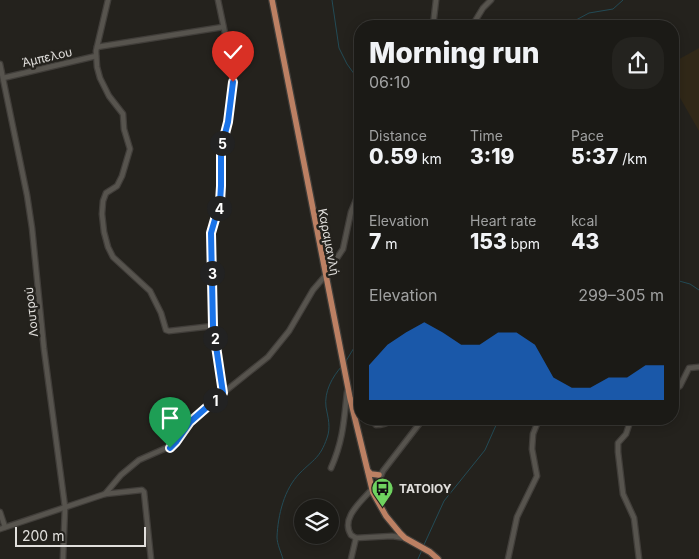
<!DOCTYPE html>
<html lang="en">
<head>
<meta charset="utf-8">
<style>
	body { margin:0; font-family:Inter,sans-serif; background:#24231f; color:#f1f3f6; height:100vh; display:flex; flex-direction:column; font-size:19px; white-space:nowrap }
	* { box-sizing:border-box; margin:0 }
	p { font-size:16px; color:#a0a1a1 }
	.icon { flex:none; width:28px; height:28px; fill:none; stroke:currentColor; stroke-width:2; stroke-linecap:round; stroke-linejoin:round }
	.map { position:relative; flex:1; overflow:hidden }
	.details { position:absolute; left:354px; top:20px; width:325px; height:405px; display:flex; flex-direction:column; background:#1b1a16; border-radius:20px; box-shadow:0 2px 12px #0003,0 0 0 1px #393835 }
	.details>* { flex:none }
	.tools { position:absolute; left:294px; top:499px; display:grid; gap:10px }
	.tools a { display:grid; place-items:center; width:45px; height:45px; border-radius:50%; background:#1b1a16; box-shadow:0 2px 12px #0003,0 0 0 1px #393835; font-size:25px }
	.scale { position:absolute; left:15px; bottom:12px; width:131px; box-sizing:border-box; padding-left:5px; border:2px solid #e1dfdc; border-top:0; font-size:14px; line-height:18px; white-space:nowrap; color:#e1dfdc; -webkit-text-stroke:4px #24221d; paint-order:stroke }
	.pin { position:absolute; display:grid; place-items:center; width:42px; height:42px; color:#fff; margin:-51px -21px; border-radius:50% 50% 50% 0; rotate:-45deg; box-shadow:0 0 5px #0007 }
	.pin .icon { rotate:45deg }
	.km { position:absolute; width:25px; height:25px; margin:-12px; border-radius:50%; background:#222; color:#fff; font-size:14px; line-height:25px; text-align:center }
	.round { display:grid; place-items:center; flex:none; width:52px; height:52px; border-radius:20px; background:#24231f }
	.summary { display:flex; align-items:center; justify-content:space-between; height:85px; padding:0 15px }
	h1 { font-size:28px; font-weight:800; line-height:38px }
	.stats { display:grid; grid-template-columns:repeat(3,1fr); gap:8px; height:85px; padding:5px 15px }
	.stats div { display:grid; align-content:center }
	.stats b { font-size:21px; font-weight:800 }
	.stats small { font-size:14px; font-weight:400 }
	.stats p { font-size:14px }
	.chart { height:140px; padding:10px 15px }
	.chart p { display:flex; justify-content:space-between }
	.chart svg { width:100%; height:90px; margin-top:5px; fill:#1a73e8; opacity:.7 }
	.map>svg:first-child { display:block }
</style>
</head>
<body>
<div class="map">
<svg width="699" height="559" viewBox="0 0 699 559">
	<rect width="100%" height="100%" fill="#24221d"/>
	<polygon fill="#312818" points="699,48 699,131 675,89 674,62"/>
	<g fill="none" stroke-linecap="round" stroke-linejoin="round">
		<g stroke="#234b56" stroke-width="1">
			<polyline points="332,0 339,48 347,64 360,82"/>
			<polyline points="565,26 589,13 613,9 623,0"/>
			<polyline points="672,279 690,284 699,290"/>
			<polyline points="346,361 360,338"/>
			<polyline points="423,547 444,501 485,450 497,423 496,419"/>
			<path d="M283 559C281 552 277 544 277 537 278 515 284 489 300 473 314 459 320 458 327 438 331 427 328 418 326 407 324 392 332 377 342 366"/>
			<polyline points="418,559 422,550"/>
		</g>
		<defs>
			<g id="minor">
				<polyline points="108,0 96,51 97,67 100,78 109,96 123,114 124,129 130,149 122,176 117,186 106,193 103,201 102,214 104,232 108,247 113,257 150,291 161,313 166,330 169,331 213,326"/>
				<polyline points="218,0 233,71 228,122 221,149 220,202 211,233 213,326 223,393"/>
				<polyline points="433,26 436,0"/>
				<polyline points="472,26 483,8 491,0"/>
				<polyline points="97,47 223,27"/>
				<polyline points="0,64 27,195 32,228 44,349 65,507 63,559"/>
				<polyline points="3,78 96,56"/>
				<polyline points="672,391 680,386 689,368 699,367"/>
				<path d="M370 419 376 425C383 425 388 423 394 419"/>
				<polyline points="631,419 626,434 618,443 618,452 623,494 634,518 639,559"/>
				<path d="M331 468C343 441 344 421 347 392"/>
				<path d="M372 489C362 501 340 518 351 535L356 538 392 536 405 538"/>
				<polyline points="374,492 383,471 423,419"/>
				<polyline points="105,494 142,490 144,492 151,559"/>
				<polyline points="0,512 5,527"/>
				<polyline points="0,529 105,494 121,475 139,460 173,445 189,422 223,393 268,357 289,331 313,290 325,276 343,249 351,212 360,190"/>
				<polyline points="351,559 356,538"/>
				<polyline points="508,559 517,517 537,476 532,449 533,434 539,419"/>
			</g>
			<g id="major">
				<polyline points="272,0 350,398 373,493 386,516 400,533 405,538 430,552 438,559"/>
				<polyline points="368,471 371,474 379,475"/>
			</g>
		</defs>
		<use href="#minor" stroke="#413e3a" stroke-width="7"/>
		<use href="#major" stroke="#413e3a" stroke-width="8"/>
		<use href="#minor" stroke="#57544e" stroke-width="4.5"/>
		<use href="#major" stroke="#bc8063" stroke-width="5.5"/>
	</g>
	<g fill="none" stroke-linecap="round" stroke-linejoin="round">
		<defs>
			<polyline id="route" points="170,448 176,442 190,422 223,393 213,326 211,233 220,202 221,186 221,149 228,122 233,82"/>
		</defs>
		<use href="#route" stroke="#fff" stroke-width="10"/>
		<use href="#route" stroke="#1a73e8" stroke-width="6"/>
	</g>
	<defs>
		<symbol id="bus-pin" viewBox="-11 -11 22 30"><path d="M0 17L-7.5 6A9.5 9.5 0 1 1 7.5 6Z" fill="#6fd360" stroke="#24221d"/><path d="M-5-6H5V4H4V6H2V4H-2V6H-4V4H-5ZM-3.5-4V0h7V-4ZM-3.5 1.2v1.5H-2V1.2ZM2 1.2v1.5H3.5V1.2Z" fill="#111"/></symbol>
	</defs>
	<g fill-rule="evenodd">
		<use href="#bus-pin" x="370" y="476" width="25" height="34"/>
	</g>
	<g text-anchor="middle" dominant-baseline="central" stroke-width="5" stroke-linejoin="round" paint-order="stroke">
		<g font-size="12" fill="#e1dfdc" stroke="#24221d">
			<text transform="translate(47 57) rotate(-13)">Άμπελου</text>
			<text transform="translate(329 242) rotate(79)">Καραμανλή</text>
			<text transform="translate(31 312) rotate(-96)">Λουτρού</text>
		</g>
		<g font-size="12" font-weight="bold" fill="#e1dfdc" stroke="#24221d" text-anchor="start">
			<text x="399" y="488">ΤΑΤΟΙΟΥ</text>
		</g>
	</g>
</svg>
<div class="tools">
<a><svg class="icon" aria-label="layers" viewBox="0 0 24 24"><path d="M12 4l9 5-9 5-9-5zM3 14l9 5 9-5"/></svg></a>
</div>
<div class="scale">200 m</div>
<div class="pin" style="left:170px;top:448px;background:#1e9e55"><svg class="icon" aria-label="arrive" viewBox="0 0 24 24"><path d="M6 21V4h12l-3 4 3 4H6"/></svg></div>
<div class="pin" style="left:233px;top:82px;background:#d93025"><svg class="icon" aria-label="check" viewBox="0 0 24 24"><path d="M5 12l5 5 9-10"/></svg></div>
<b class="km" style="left:215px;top:400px">1</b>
<b class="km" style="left:215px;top:338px">2</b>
<b class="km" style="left:212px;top:273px">3</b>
<b class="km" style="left:219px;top:208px">4</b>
<b class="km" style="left:222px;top:143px">5</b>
<section class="details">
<div class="summary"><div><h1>Morning run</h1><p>06:10</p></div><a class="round"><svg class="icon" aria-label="share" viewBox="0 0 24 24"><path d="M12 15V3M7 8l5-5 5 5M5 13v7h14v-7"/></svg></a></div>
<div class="stats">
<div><p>Distance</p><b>0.59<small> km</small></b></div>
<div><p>Time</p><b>3:19</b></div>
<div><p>Pace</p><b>5:37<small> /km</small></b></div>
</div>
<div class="stats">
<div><p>Elevation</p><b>7<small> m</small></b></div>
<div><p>Heart rate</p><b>153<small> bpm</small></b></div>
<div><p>kcal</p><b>43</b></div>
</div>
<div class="chart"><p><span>Elevation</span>299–305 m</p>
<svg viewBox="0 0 160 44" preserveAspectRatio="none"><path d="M0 44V27L10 17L20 11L30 6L40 11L50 17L60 17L70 11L80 11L90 17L100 33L110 38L120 38L130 33L140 33L150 27L160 27V44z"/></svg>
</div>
</section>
</div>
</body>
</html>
